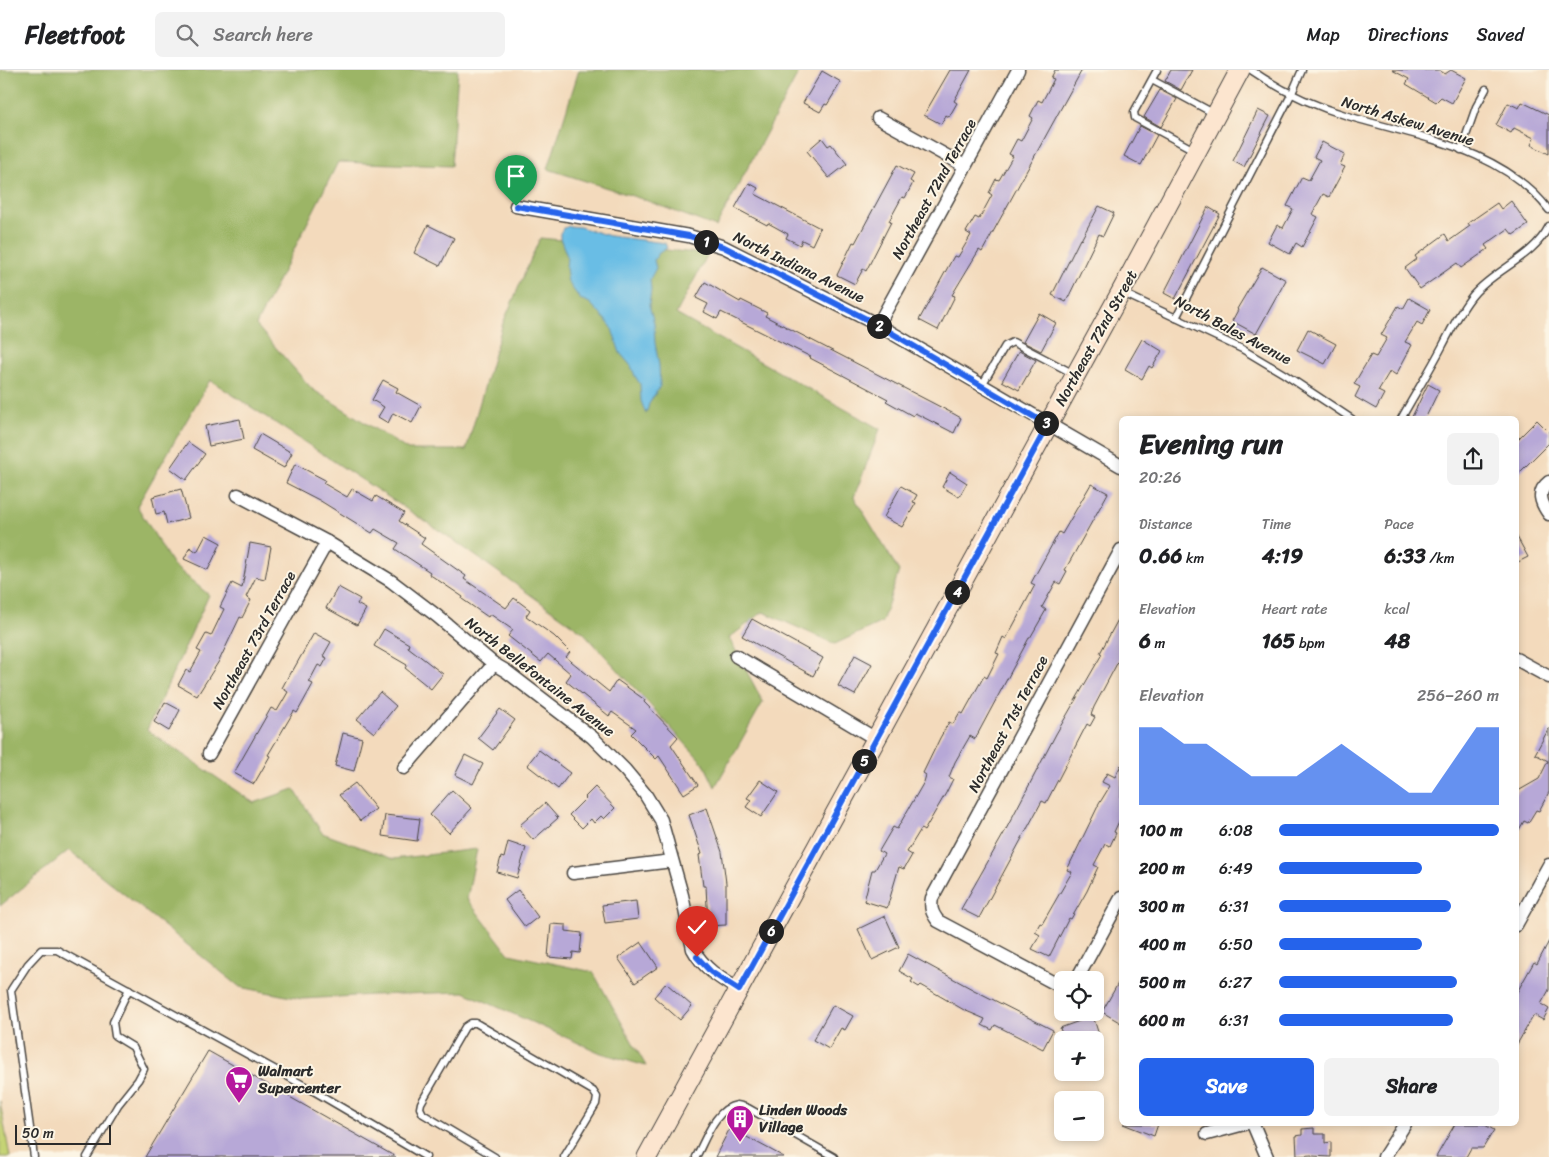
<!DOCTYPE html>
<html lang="en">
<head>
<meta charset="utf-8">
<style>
	body { margin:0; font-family:Sriracha,sans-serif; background:#f2f2f2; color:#202124; height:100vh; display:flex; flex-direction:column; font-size:19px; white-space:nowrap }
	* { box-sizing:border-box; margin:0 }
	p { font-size:16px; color:#757577 }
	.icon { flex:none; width:28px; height:28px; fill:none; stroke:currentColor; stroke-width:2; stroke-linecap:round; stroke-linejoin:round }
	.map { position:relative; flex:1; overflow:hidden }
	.side { position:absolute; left:1119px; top:346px; width:400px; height:710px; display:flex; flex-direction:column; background:#fff; border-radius:8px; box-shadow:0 2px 8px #0003 }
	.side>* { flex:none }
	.controls { position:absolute; left:1054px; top:901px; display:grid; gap:10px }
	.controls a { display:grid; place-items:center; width:50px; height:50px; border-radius:8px; background:#fff; box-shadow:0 2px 8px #0003; font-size:25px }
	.scale { position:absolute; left:15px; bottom:12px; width:96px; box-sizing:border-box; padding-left:5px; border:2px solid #2b2b2b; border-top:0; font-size:14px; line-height:18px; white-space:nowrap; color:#2b2b2b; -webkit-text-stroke:4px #fcf5e5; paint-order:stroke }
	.pin { position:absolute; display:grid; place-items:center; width:42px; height:42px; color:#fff; margin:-51px -21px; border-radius:50% 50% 50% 0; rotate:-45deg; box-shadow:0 0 5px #0007 }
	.pin .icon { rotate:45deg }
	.km { position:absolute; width:25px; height:25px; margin:-12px; border-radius:50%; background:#222; color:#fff; font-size:14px; line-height:25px; text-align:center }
	.round { display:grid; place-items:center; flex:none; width:52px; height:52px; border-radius:8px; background:#f2f2f2 }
	.headline { display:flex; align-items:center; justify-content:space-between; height:85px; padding:0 20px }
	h1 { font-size:28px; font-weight:800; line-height:38px }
	.metrics { display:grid; grid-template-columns:repeat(3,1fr); gap:8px; height:85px; padding:5px 20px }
	.metrics div { display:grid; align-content:center }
	.metrics b { font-size:21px; font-weight:800 }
	.metrics small { font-size:14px; font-weight:400 }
	.metrics p { font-size:14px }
	.chart { height:140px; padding:10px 20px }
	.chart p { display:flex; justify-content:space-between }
	.chart svg { width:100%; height:90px; margin-top:5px; fill:#2563eb; opacity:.7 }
	.primary-button { display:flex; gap:10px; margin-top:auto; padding:10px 20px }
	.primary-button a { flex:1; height:58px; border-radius:8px; background:#2563eb; color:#fff; font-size:20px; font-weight:800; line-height:58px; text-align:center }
	.primary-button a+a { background:#f2f2f2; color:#202124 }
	ul { padding:0 20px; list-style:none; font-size:16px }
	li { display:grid; grid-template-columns:80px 60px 1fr; align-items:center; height:38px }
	li i { height:12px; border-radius:6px; background:#2563eb }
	header { display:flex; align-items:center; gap:30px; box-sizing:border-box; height:70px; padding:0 25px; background:#fff; border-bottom:1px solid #e0e0e0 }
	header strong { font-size:24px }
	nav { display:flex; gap:28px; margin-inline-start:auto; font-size:18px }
	.search { width:350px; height:45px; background:#f2f2f2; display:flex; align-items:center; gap:12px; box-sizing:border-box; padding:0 18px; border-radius:8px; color:#757577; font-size:19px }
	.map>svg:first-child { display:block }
</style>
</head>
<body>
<header>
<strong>Fleetfoot</strong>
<div class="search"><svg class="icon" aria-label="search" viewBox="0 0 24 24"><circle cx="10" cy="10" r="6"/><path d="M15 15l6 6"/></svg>Search here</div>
<nav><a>Map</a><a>Directions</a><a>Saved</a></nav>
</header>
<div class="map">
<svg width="1549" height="1087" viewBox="0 0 1549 1087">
	<rect width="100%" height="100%" fill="#fcf5e5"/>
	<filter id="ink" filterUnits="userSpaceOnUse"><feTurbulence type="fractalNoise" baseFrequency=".02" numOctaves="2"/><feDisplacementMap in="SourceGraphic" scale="10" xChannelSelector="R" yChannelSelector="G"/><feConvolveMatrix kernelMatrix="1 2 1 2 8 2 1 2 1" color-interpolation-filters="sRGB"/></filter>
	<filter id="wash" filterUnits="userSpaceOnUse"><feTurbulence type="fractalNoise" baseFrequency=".0096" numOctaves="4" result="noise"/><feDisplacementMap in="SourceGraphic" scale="20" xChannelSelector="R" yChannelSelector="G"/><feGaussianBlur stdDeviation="1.12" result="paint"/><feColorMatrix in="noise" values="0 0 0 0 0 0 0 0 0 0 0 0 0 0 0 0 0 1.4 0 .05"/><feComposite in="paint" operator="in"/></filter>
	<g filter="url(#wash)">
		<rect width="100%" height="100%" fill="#f3dabc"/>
		<polygon fill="#c5d375" stroke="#787f50" points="0,1031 1,1037 10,1087 0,1087"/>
		<g fill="#9cb566" stroke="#647048">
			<polygon points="0,0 458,0 451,96 338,92 256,255 312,319 408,380 466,380 503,253 540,168 708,184 676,244 880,359 854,427 899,501 882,552 835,574 763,542 729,568 763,632 715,717 704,694 584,563 449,467 210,310 137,436 173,495 209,525 147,660 254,733 294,719 322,763 393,789 477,779 467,829 509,884 593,902 646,996 601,983 464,922 373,925 302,929 240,917 69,780 0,836"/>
			<polygon points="579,0 800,0 716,157 645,130 548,99"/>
		</g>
		<polygon fill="#69bde5" stroke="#4a7488" points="569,156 580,157 610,166 665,173 667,178 659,183 654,190 656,198 650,209 651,220 649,235 654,253 655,273 659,295 660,316 649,334 646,344 641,331 640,314 635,306 631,296 620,283 611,256 590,233 580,229 568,212 566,198 567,186 560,168 560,163 564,158"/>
		<g id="blocks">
			<g fill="#b7a8d7">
				<polygon points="950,0 971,0 954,31 957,33 949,47 946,45 941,54 924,45"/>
				<polygon points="1055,0 1082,0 982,182 979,180 952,225 955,226 938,260 919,250 954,186 958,187 971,165 966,162 975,147 979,149 992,125 989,123 996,109 999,110 1013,86 1009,84 1017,69 1021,71 1033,48 1030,46 1038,30 1042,32 1054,9 1051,8"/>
				<polygon points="1171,0 1192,0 1181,20 1165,11"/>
				<polygon points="1392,0 1439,0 1445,4 1451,0 1466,8 1452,33 1441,27 1436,32 1406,14 1409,9"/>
				<polygon points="822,1 841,12 827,35 825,34 820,42 803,33"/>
				<polygon points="1160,20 1177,29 1161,57 1144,47"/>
				<polygon points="1522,32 1549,45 1549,84 1531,75 1534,68 1514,58 1511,63 1496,55 1508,33 1519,38"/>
				<polygon points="1258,40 1270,46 1244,97 1233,91"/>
				<polygon points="1140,56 1157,65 1141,95 1124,86"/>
				<polygon points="822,68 828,76 831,74 847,94 829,108 807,81"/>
				<polygon points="1322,72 1345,84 1340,95 1345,97 1329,127 1323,124 1312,144 1318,147 1302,177 1296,173 1290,184 1268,172 1277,155 1283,158 1293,139 1287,136 1302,107 1309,110 1320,90 1314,87"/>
				<polygon points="897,95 914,104 910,111 913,113 905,128 902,127 889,151 891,152 866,201 863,199 855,214 837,205 853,172 855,173"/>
				<polygon points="749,113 758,118 755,124 820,158 812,175 802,170 800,175 786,168 788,164 768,153 767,155 735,138"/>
				<polygon points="1511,131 1528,155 1513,165 1508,159 1485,175 1488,179 1461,198 1457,193 1420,219 1405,198 1417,189 1415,186 1445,164 1449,171 1470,156 1468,153 1497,133 1501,139"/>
				<polygon points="1099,136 1114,143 1103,166 1099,164 1066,232 1052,225 1080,169 1081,170"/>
				<polygon points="1208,137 1220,144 1175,229 1164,223"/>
				<polygon points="428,155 454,168 440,196 414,183"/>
				<polygon points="1262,197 1286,210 1256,264 1232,251 1238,240 1237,239"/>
				<polygon points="705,212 740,232 741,230 767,243 765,246 954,344 961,348 954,363 915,343 913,346 886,331 888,329 810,288 811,287 721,242 717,249 704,242 708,234 696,228"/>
				<polygon points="1409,228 1430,240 1422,255 1417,252 1405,272 1412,275 1396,305 1390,301 1378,321 1384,324 1376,339 1355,327 1360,317 1354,314 1371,285 1376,287 1387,268 1381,265 1398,236 1403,239"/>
				<polygon points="1039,243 1056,253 1041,281 1023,272"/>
				<polygon points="1308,259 1336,274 1325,294 1297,280"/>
				<polygon points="1142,269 1162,281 1152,298 1149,296 1142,309 1125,299"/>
				<polygon points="1019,281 1036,290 1019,320 1002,311"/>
				<polygon points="383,310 398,318 396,322 421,336 412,353 393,343 388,353 378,347 384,337 372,330"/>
				<polygon points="1428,314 1439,320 1425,349 1411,349"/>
				<polygon points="240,349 244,369 209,376 205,356"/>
				<polygon points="1537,350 1549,362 1549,373 1516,406 1516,371"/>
				<polygon points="260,364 292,383 284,398 252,380"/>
				<polygon points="188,372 205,384 186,410 170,398"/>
				<polygon points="295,394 325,410 323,413 347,427 352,419 373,431 376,426 404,443 399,451 425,468 421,474 466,506 464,509 506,538 514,528 530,540 526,546 554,566 570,582 566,587 609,622 617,610 645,630 644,632 678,667 671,675 698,715 684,724 659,686 656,689 631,664 636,659 612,642 609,646 566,611 571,604 548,584 541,592 508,566 513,560 490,544 488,547 462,529 463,527 429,504 430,502 395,479 399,473 375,459 372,463 319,430 286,413"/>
				<polygon points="950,402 967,413 959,427 942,417"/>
				<polygon points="1091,414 1108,423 1065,500 1067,501 1060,514 1056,512 1042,537 1046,540 1030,568 1029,568 975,669 970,666 955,692 949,707 953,709 946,723 924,761 921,759 907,782 912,785 904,799 899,797 887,838 864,831 872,800 875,800 884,784 879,781 893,757 897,759 924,712 926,705 923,703 940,668 949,652 953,654 960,642 963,644 984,606 987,608 999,584 996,583 1003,567 1006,569 1035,515 1031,513 1059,462 1062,464"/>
				<polygon points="901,416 917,425 913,432 916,433 902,457 884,447"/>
				<polygon points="181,419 189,448 167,454 164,442 156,444 152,427"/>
				<polygon points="206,465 221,473 208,500 184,489 190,477 197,482"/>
				<polygon points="1516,465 1528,487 1516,493"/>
				<polygon points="250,473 271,477 265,509 256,507 246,527 251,530 242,548 240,547 219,591 197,626 178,615 186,600 190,602 201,582 197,580 206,564 211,566 224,539 220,537 232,513 242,518"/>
				<polygon points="338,517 360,529 357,534 366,539 357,555 326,538"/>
				<polygon points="1121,544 1121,586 1094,637 1091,645 1095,647 1090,656 1087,654 1046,733 1042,731 979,848 961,839 1003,765 1056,664 1102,584 1100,583"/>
				<polygon points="752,549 823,588 813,606 742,566"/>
				<polygon points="384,559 409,574 408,577 443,604 431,619 405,598 407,595 374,576"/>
				<polygon points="314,563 331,572 323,586 327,588 322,597 318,595 309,612 313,614 297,643 294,641 268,685 270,686 254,714 234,703 271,638 277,641 288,622 282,618 291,601 292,602"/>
				<polygon points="855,585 872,594 855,625 838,616"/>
				<polygon points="380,622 396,636 374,663 357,649"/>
				<polygon points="165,632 180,640 169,661 154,652"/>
				<polygon points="500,639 515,650 493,680 478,668"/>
				<polygon points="1549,658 1549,722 1539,741 1536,740 1528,753 1524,751 1516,765 1516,724 1518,721 1539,709 1548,691 1535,684"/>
				<polygon points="343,663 362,668 354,701 335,696"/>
				<polygon points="539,680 570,703 558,719 527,695"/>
				<polygon points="465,685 483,694 473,714 455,705"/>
				<polygon points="1121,695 1121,747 1114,762 1116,763 1110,776 1105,774 1094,795 1098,797 1087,821 1071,849 1069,848 1049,887 1032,879 1040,865 1035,862 1040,853 1042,854 1072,802 1067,800 1099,734 1110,716 1102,712 1107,703 1115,707"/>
				<polygon points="760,710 778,722 761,747 746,737 751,730 747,728"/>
				<polygon points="355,713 376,739 360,751 339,725"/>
				<polygon points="595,717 615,738 604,749 601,746 594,753 591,749 582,758 569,745 586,728 585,727"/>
				<polygon points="452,720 472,738 449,763 430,745"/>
				<polygon points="545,733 558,748 533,770 520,755"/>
				<polygon points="707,738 722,782 726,813 726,855 708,856 706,816 703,816 699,785 702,784 689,745"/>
				<polygon points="385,745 420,749 417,771 382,766"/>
				<polygon points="508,772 526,778 517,808 497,802 501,787 504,788"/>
				<polygon points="518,820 538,847 525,857 505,830"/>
				<polygon points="636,831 638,849 605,853 602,835"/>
				<polygon points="885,846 899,877 872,890 858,859"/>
				<polygon points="551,854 566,855 566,861 582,863 580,883 573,882 572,889 548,887"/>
				<polygon points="1549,871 1549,920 1541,934 1549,939 1543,950 1534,945 1516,976 1516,924 1534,892 1537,894"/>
				<polygon points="641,872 658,897 635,913 618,888"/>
				<polygon points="908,884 974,920 1053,960 1043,979 995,955 992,960 982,955 985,949 964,940 921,915 919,917 911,912 913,909 899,901"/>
				<polygon points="1121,908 1121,953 1102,942"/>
				<polygon points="666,913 692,936 680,950 654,927"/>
				<polygon points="833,935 853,946 845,960 841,958 829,979 813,970"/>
				<polygon points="1093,946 1099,965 1084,970 1064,970 1060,958"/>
				<polygon points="208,981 396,1087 145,1087"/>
				<polygon points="1123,1054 1158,1054 1154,1066"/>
				<polygon points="1455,1054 1483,1054 1494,1060 1483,1078 1471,1078 1466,1087 1436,1087"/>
				<polygon points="730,1058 784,1087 715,1087"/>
				<polygon points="1314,1058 1314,1064 1325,1064 1325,1073 1331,1072 1331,1087 1312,1086 1312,1085 1297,1086 1296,1066 1302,1065 1302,1059"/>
			</g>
		</g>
	</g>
	<g filter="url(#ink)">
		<use href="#blocks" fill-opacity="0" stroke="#494541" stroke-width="1"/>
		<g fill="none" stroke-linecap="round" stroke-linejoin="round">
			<defs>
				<g id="lane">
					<polyline points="1157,0 1134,42 1135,48 1194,80"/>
					<path d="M1251 0C1280 20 1314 36 1348 46 1417 67 1502 78 1549 140"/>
					<polyline points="1152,10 1215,44"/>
					<polyline points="1461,80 1476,37 1486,19"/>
					<polyline points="1123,223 1242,279 1284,304 1352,349"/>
					<polyline points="1176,248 1292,23 1302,0"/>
					<polyline points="982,315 1005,276 1013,272 1074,304"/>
					<path d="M1401 349C1415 324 1430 300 1443 275 1452 258 1461 239 1473 225 1495 199 1533 188 1549 156"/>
					<polyline points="34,1087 11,920 28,894 41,880 57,880 305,1016 426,1087"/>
					<polyline points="87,1087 118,1035 138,1010 144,999 133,977 115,966 113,952 129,919"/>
					<polyline points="495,1087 423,1044 420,1038 421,1033 465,957 471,953 476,953 593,1021 597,1027 596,1034 564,1087"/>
					<path d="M696 1087C705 1071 715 1038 737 1035 740 1035 745 1037 748 1038L834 1087"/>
				</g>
				<g id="street">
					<polyline points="878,48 965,96"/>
					<polyline points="516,136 689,166 724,177 878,255 1121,396"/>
					<polyline points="878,255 1018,0"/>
					<path d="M1549 412C1536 422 1541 433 1549 444"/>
					<path d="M238 425 327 472 391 511 437 546 494 594 506 601 592 667 625 700 645 724 661 750 682 825 693 879C703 898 721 909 739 920"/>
					<polyline points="736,586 876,669"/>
					<polyline points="1516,589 1549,607"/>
					<polyline points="209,684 327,472"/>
					<polyline points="404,698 494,594"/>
					<polyline points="573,803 672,791"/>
					<polyline points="1516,855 1549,795"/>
					<polyline points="1074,910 1079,905 1121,828"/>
					<path d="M1062 914H1056L938 851C932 843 930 838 932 828L1121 480"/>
					<polyline points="1253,1054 1267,1087"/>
					<polyline points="1207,1064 1244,1054"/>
					<polyline points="1384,1087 1405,1054"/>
				</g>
				<polyline id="secondary" points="647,1087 1121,222 1240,0"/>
			</defs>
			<use href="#lane" stroke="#494541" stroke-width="9"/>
			<use href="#street" stroke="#494541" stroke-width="15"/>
			<use href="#secondary" stroke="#494541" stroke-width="21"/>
			<use href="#lane" stroke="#fff" stroke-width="6"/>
			<use href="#street" stroke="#fff" stroke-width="12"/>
			<use href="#secondary" stroke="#fce5cf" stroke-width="19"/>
		</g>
	</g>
	<g fill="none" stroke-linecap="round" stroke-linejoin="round" filter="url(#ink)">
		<defs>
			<polyline id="route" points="516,136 689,166 724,177 878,255 1048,355 739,920 711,902 697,887"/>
		</defs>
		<use href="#route" stroke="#fff" stroke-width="10"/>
		<use href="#route" stroke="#2563eb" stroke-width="6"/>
	</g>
	<defs>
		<symbol id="supermarket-pin" viewBox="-11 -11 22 30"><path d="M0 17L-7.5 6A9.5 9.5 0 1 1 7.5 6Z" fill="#b5179e" stroke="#fcf5e5"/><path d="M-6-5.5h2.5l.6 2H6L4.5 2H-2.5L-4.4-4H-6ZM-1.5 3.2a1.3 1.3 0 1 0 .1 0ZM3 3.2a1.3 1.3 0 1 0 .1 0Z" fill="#fff"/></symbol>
		<symbol id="building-pin" viewBox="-11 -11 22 30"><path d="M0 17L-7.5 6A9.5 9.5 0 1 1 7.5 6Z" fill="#b5179e" stroke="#fcf5e5"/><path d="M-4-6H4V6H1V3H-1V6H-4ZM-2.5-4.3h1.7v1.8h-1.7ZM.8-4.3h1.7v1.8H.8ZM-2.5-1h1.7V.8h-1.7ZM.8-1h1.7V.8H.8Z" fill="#fff"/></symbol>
	</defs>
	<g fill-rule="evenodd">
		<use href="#supermarket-pin" x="223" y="994" width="32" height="43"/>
		<use href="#building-pin" x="724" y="1033" width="32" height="43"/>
	</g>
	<g text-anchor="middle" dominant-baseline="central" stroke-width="4" stroke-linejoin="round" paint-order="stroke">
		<g font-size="15" fill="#2b2b2b" stroke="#fcf5e5">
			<text transform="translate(1408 51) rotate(17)">North Askew Avenue</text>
			<text transform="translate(934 119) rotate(-61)">Northeast 72nd Terrace</text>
			<text transform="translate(799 197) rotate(26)">North Indiana Avenue</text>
			<text transform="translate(1233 260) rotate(28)">North Bales Avenue</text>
			<text transform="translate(1096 268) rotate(-61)">Northeast 72nd Street</text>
			<text transform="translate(254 570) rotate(-61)">Northeast 73rd Terrace</text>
			<text transform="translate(540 607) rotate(38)">North Bellefontaine Avenue</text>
			<text transform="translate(1008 654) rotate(-62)">Northeast 71st Terrace</text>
		</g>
		<g font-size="15" font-weight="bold" fill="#2b2b2b" stroke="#fcf5e5" text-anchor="start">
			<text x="258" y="1001">Walmart<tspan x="258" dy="17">Supercenter</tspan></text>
			<text x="759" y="1040">Linden Woods<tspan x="759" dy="17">Village</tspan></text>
		</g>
	</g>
</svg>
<div class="controls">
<a><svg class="icon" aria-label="locate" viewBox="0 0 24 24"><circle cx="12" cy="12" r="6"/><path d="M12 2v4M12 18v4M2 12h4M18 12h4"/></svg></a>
<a>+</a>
<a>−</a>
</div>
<div class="scale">50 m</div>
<div class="pin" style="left:516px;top:136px;background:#1e9e55"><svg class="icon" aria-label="arrive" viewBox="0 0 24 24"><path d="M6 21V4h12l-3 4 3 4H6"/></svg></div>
<div class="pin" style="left:697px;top:887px;background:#d93025"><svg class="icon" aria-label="check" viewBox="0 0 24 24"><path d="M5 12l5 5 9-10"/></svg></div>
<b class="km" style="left:706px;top:172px">1</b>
<b class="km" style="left:879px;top:256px">2</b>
<b class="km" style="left:1046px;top:353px">3</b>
<b class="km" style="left:957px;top:522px">4</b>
<b class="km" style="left:864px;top:691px">5</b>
<b class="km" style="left:771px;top:861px">6</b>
<section class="side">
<div class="headline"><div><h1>Evening run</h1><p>20:26</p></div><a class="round"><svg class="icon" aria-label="share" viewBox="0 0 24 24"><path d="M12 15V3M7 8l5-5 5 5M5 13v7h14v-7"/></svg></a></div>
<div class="metrics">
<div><p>Distance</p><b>0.66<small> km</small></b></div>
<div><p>Time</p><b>4:19</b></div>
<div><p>Pace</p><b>6:33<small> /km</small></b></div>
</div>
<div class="metrics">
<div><p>Elevation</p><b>6<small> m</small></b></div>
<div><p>Heart rate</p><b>165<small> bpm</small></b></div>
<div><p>kcal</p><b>48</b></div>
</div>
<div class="chart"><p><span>Elevation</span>256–260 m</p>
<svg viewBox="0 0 160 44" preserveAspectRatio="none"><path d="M0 44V6L10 6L20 14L30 14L40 22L50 30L60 30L70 30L80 22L90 14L100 22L110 30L120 38L130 38L140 22L150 6L160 6V44z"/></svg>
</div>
<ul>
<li><b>100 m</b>6:08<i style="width:100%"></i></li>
<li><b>200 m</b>6:49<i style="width:65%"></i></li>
<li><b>300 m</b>6:31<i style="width:78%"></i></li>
<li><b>400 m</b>6:50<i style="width:65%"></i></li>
<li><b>500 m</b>6:27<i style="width:81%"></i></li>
<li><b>600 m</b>6:31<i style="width:79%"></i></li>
</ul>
<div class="primary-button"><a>Save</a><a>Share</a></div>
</section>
</div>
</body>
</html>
